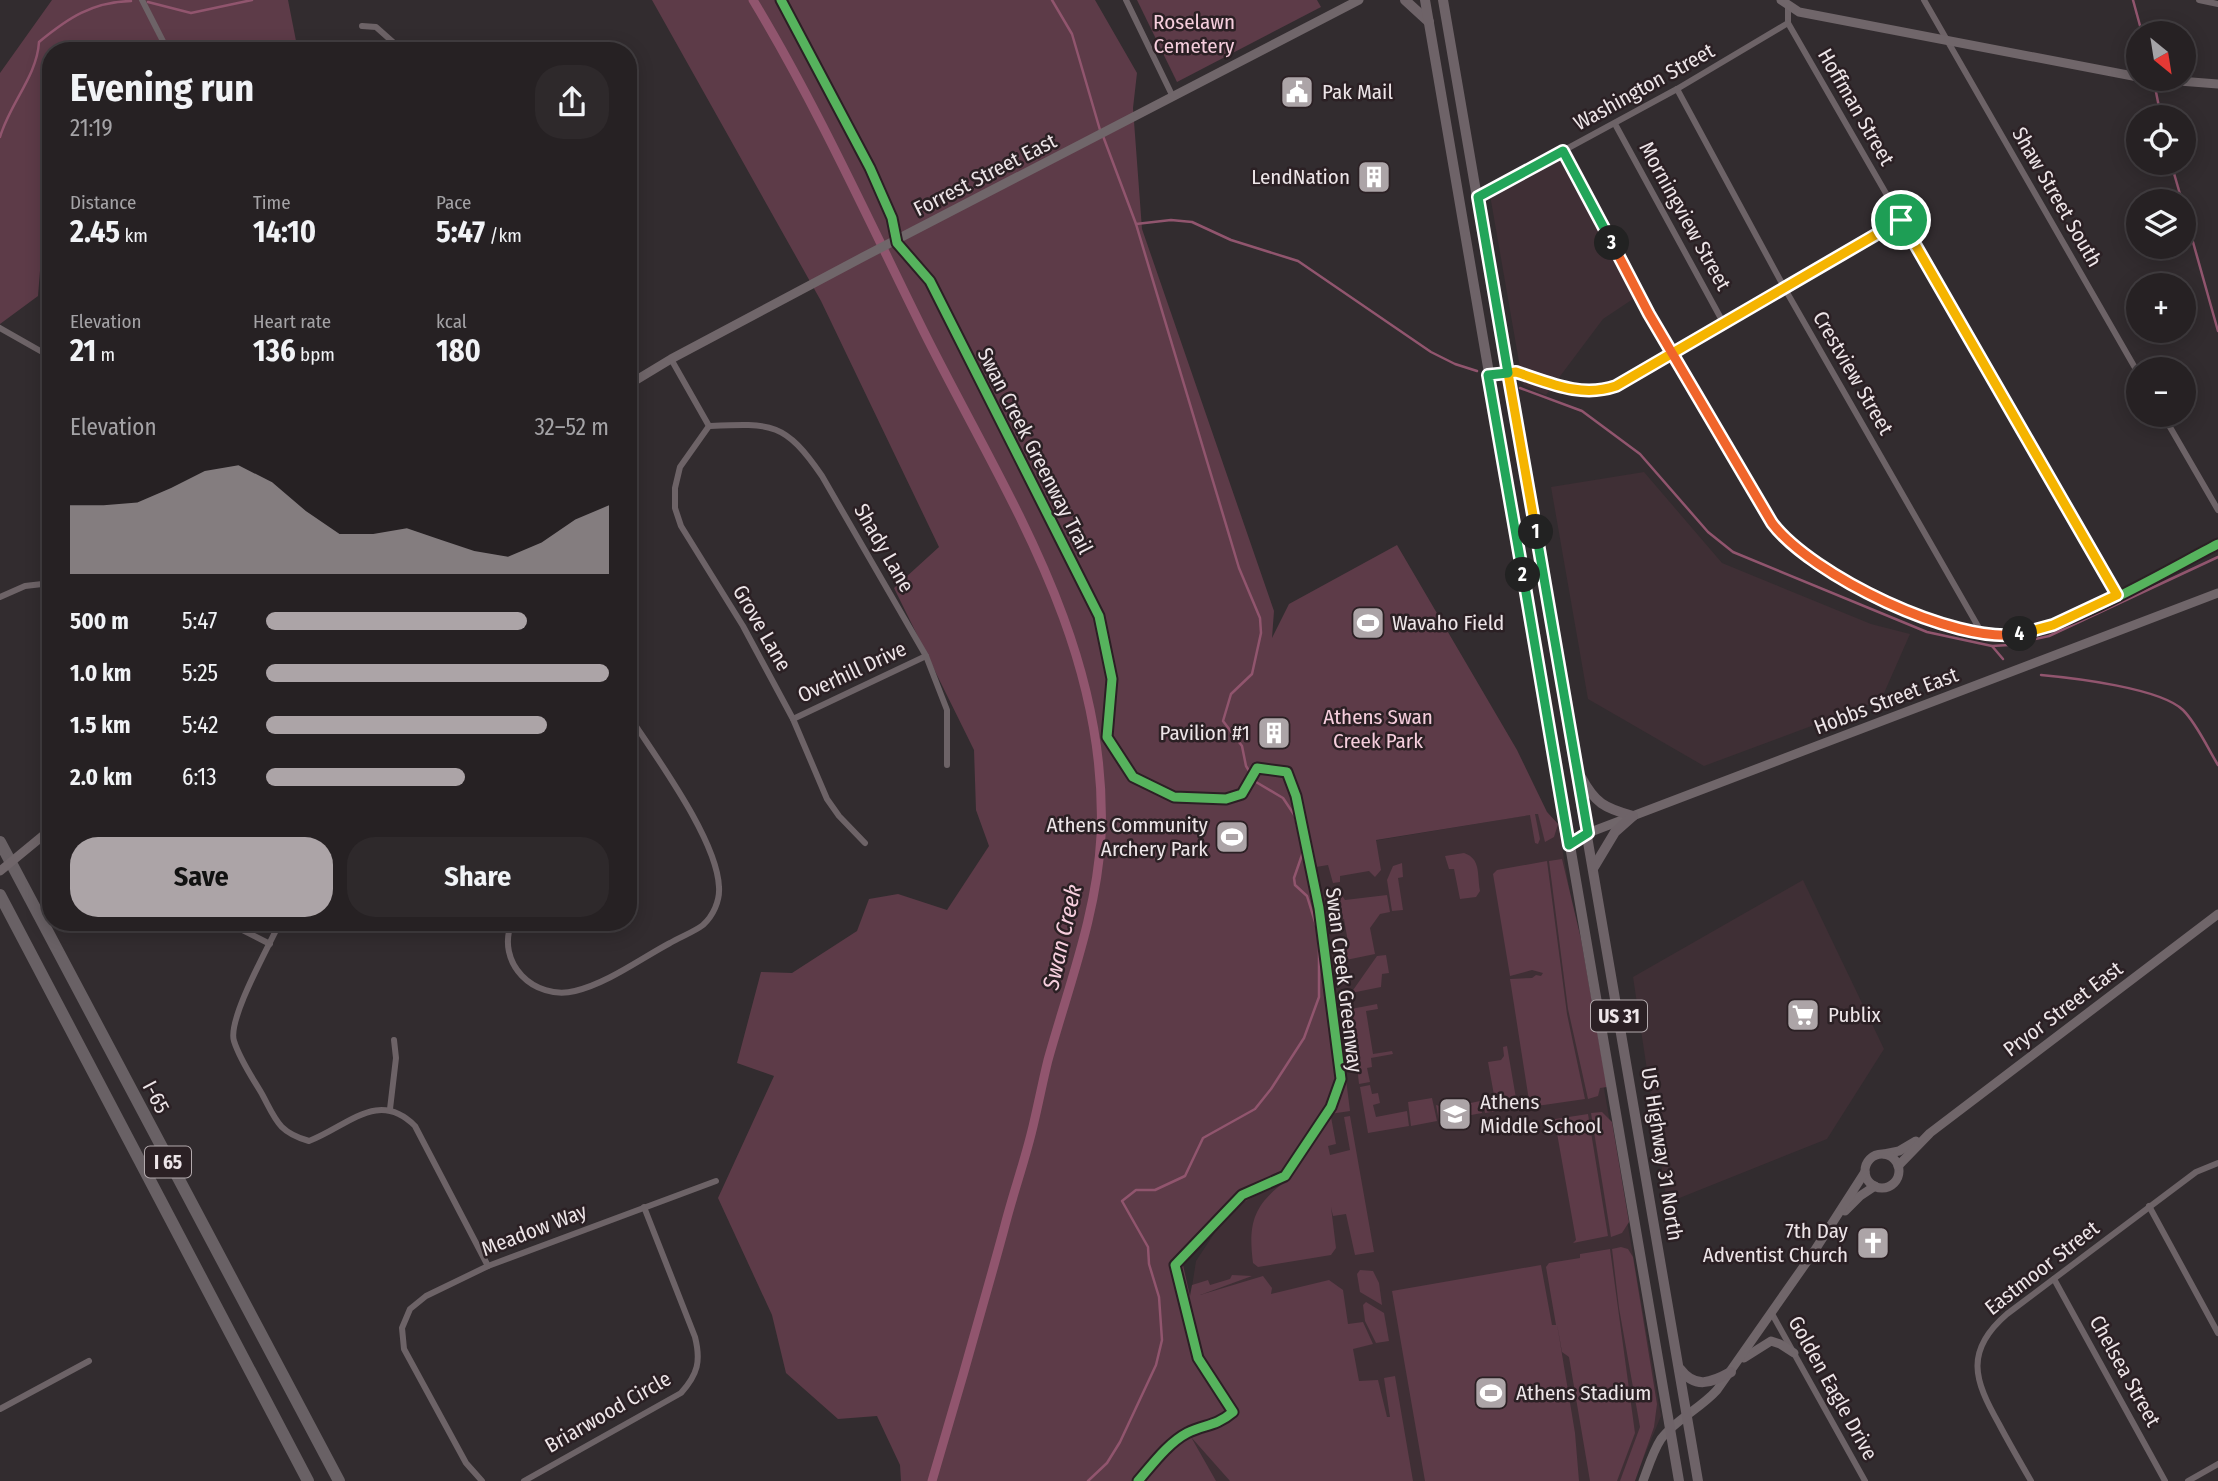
<!DOCTYPE html>
<html lang="en">
<head>
<meta charset="utf-8">
<style>
	body { margin:0; font-family:"Fira Sans Condensed",sans-serif; background:#2e292b; color:#f1f3f6; height:100vh; display:flex; flex-direction:column; font-size:26px; white-space:nowrap }
	* { box-sizing:border-box; margin:0 }
	p { font-size:23px; color:#a4a3a6 }
	.icon { flex:none; width:38px; height:38px; fill:none; stroke:currentColor; stroke-width:2; stroke-linecap:round; stroke-linejoin:round }
	.map { position:relative; flex:1; overflow:hidden }
	.sheet { position:absolute; left:42px; top:42px; width:595px; height:889px; display:flex; flex-direction:column; background:#262123; border-radius:28px; box-shadow:0 4px 18px #0003,0 0 0 2px #423e41 }
	.sheet>* { flex:none }
	.needle { width:46px; rotate:150deg }
	.controls { position:absolute; left:2126px; top:21px; display:grid; gap:14px }
	.controls a { display:grid; place-items:center; width:70px; height:70px; border-radius:50%; background:#262123; box-shadow:0 4px 18px #0003,0 0 0 2px #423e41; font-size:35px }
	.pin { position:absolute; display:grid; place-items:center; width:60px; height:60px; color:#fff; margin:-30px; border:4px solid #fff; border-radius:50%; box-shadow:0 2px 7px #0007 }
	.km { position:absolute; width:35px; height:35px; margin:-18px; border-radius:50%; background:#222; color:#fff; font-size:19px; line-height:35px; text-align:center }
	.round { display:grid; place-items:center; flex:none; width:74px; height:74px; border-radius:28px; background:#2e292b }
	.headline { display:flex; align-items:center; justify-content:space-between; height:119px; padding:0 28px }
	h1 { font-size:38px; font-weight:700; line-height:52px }
	.figures { display:grid; grid-template-columns:repeat(3,1fr); gap:10px; height:119px; padding:7px 28px }
	.figures div { display:grid; align-content:center }
	.figures b { font-size:30px; font-weight:700 }
	.figures small { font-size:19px; font-weight:400 }
	.figures p { font-size:19px }
	.chart { height:196px; padding:14px 28px }
	.chart p { display:flex; justify-content:space-between }
	.chart svg { width:100%; height:126px; margin-top:7px; fill:#aca4a7; opacity:.7 }
	.button { display:flex; gap:14px; margin-top:auto; padding:14px 28px }
	.button a { flex:1; height:80px; border-radius:28px; background:#aca4a7; color:#111; font-size:28px; font-weight:700; line-height:80px; text-align:center }
	.button a+a { background:#2e292b; color:#f1f3f6 }
	ul { padding:0 28px; list-style:none; font-size:23px }
	li { display:grid; grid-template-columns:112px 84px 1fr; align-items:center; height:52px }
	li i { height:18px; border-radius:9px; background:#aca4a7 }
	.map>svg:first-child { display:block }
</style>
</head>
<body>
<div class="map">
<svg width="2218" height="1481" viewBox="0 0 2218 1481">
	<rect width="100%" height="100%" fill="#322c2f"/>
	<g fill="#3f2f35">
		<polygon points="1573,154 1645,291 1603,319 1546,395 1523,385 1490,195"/>
		<polygon points="1644,472 1722,563 1871,624 1910,634 1881,700 1704,766 1588,699 1551,487"/>
		<polygon points="1547,812 1558,824 1661,1416 1634,1481 1128,1481 1170,1428 1196,1261 1241,1193 1305,868 1374,856 1373,841"/>
		<polygon points="1803,880 1884,1049 1827,1139 1667,1203 1633,977"/>
	</g>
	<g fill="#5d3b48">
		<polygon points="52,0 288,0 298,51 51,51 51,235 41,258 38,296 0,324 0,73"/>
		<path d="M652 0H1095L1137 73 1133 108 1142 229 1274 611 1272 638 1289 604 1397 545 1517 750 1547 812 1558 824 1554 837 1545 842 1538 814H1535L1540 839 1538 844 1535 843 1530 815 1376 840 1381 870 1375 877 1369 871 1340 876V882L1333 883 1328 865 1316 867 1327 928 1350 1111 1330 1114 1328 1117H1331L1336 1144 1328 1146 1330 1155 1350 1150 1344 1117 1350 1116 1374 1252 1355 1255 1346 1214 1333 1216 1331 1207 1336 1248 1331 1255 1258 1267 1253 1263C1248 1224 1253 1205 1286 1181L1285 1179 1244 1202 1183 1265 1190 1296 1192 1285 1208 1280 1210 1285 1230 1279 1232 1275 1252 1276 1200 1295 1263 1276 1272 1288 1271 1294 1329 1280 1343 1290 1348 1324 1363 1322 1373 1344 1353 1349 1359 1381 1378 1380 1387 1417H1390L1384 1378 1395 1376 1413 1481H1230L1191 1437 1216 1481H901L900 1465 877 1416 838 1419 786 1373 772 1315 718 1198 774 1076 737 1063 761 972 792 973 857 931 869 899 898 894 947 910 989 846 976 810 974 750 894 588 939 547 821 301Z"/>
		<polygon points="1137,0 1317,0 1321,7 1177,82"/>
		<path d="M1464 853C1481 859 1477 873 1480 891L1476 897 1460 899 1454 869H1449L1445 856Z"/>
		<polygon points="1562,859 1581,939 1607,1087 1600,1088 1598,1096 1588,1099 1568,1009 1549,861"/>
		<polygon points="1547,861 1567,1014 1585,1099 1530,1107 1510,979 1532,978 1536,975 1541,976 1543,973 1532,970 1510,976 1493,874 1497,870"/>
		<polygon points="1402,863 1403,877 1398,878 1403,910 1392,911 1387,880 1393,866"/>
		<polygon points="1341,894 1345,900 1387,895 1390,912 1380,914 1370,928 1375,954 1346,960 1345,950 1349,948 1344,919 1337,918 1340,917 1337,897"/>
		<polygon points="1386,955 1389,973 1382,974 1381,987 1351,993 1377,956"/>
		<polygon points="1377,1004 1378,1009 1366,1011 1373,1054 1392,1051 1393,1054 1371,1058 1372,1067 1367,1068 1370,1082 1359,1084 1351,1009"/>
		<polygon points="1507,1046 1517,1104 1515,1108 1485,1113 1484,1102 1494,1095 1488,1062 1501,1060 1504,1056 1503,1047"/>
		<polygon points="1370,1085 1372,1094 1378,1093 1380,1103 1373,1105 1376,1117 1407,1111 1409,1126 1368,1133 1360,1087"/>
		<polygon points="1432,1098 1437,1121 1411,1126 1408,1102"/>
		<polygon points="1480,1101 1482,1113 1439,1121 1436,1105 1447,1108"/>
		<polygon points="1602,1112 1612,1122 1629,1222 1622,1233 1611,1237 1591,1113"/>
		<polygon points="1588,1114 1608,1236 1573,1243 1576,1240 1555,1122 1549,1120"/>
		<polygon points="1621,1247 1628,1249 1633,1257 1657,1404 1654,1427 1635,1481 1620,1481 1640,1427 1619,1308 1612,1249"/>
		<polygon points="1610,1249 1635,1433 1617,1481 1590,1481 1569,1357 1562,1352 1557,1324 1575,1433 1579,1481 1425,1481 1392,1291 1541,1265 1552,1325 1556,1325 1546,1267 1549,1263 1580,1258 1580,1254"/>
		<polygon points="1360,1270 1373,1271 1379,1283 1382,1305 1360,1292 1357,1274"/>
		<polygon points="1366,1302 1384,1313 1389,1341 1376,1343 1365,1321 1363,1305"/>
	</g>
	<g fill="none" stroke-linecap="round" stroke-linejoin="round">
		<g stroke="#91556e" stroke-width="2.5">
			<polyline points="1052,0 1072,34 1100,130"/>
			<polyline points="2133,0 2142,33"/>
			<polyline points="148,2 191,13 252,0"/>
			<polyline points="2155,87 2161,117"/>
			<path d="M0 137C10 103 37 76 39 42 68 18 92 2 131 1"/>
			<polyline points="2171,163 2182,201"/>
			<polyline points="2184,210 2218,331"/>
			<polyline points="1136,224 1171,220 1192,222 1231,240 1298,261 1431,352 1455,364 1477,371"/>
			<polyline points="1520,388 1582,411 1640,454 1708,532 1733,552 1927,632 1992,646 2009,645 2049,636 2218,557"/>
			<polyline points="1992,646 2003,659"/>
			<path d="M2041 675C2074 678 2160 688 2183 710 2197 724 2207 747 2218 765"/>
			<polyline points="1088,1481 1107,1463 1120,1442 1156,1365 1162,1340 1159,1297 1149,1264 1148,1247 1122,1201 1136,1190 1155,1190 1185,1176 1203,1138 1255,1109 1271,1089 1304,1038 1319,997 1319,935 1307,896 1295,885 1294,878 1303,852 1295,816 1283,798 1256,782 1246,766 1242,746 1223,721 1231,694 1252,674 1261,633 1260,618 1239,568 1136,224 1103,136"/>
		</g>
		<path stroke="#91556e" stroke-width="9" d="M753 0C817 106 869 221 924 332 1005 494 1109 646 1101 836 1097 913 1069 985 1048 1060 1043 1080 1039 1101 1034 1122 1026 1158 1013 1193 1004 1229 981 1313 957 1397 932 1481"/>
		<g stroke="#6d6367" stroke-width="6">
			<polyline points="142,0 168,51"/>
			<polyline points="1126,0 1173,97"/>
			<polyline points="1924,0 2138,373"/>
			<polyline points="2199,0 2218,4"/>
			<polyline points="1788,6 1788,23 2117,595"/>
			<polyline points="362,26 376,27 403,51"/>
			<polyline points="1677,89 1785,289 1983,635"/>
			<polyline points="1615,124 1724,324"/>
			<path d="M1563 151 1649 314 1772 523C1798 558 1837 577 1876 596 1914 615 1959 635 2003 636 2056 637 2167 570 2218 544"/>
			<polyline points="1478,197 1677,89 1788,23"/>
			<polyline points="0,328 51,357"/>
			<polyline points="671,359 709,426"/>
			<polyline points="1488,375 1515,372 1577,391 1597,392 1616,386 1901,220"/>
			<polyline points="2163,415 2218,510"/>
			<polyline points="709,426 680,467 675,488 675,508 681,526 743,626 793,719 827,799 839,816 865,843"/>
			<path d="M709 426C772 423 785 422 822 476L926 656 947 710V765"/>
			<polyline points="0,597 25,586 51,583"/>
			<polyline points="793,719 926,656"/>
			<polyline points="227,922 270,944"/>
			<path d="M280 922C269 946 227 1020 234 1041 240 1060 252 1077 262 1094 276 1120 278 1132 309 1141 348 1126 378 1089 415 1126L488 1266"/>
			<path d="M512 922C495 963 534 1001 575 991 608 983 640 959 670 943 680 937 694 932 703 925 713 916 720 901 719 887 717 839 655 756 628 714"/>
			<polyline points="390,1109 396,1058 394,1040"/>
			<polyline points="2149,1206 2218,1333"/>
			<polyline points="2054,1279 2165,1481"/>
			<polyline points="1771,1312 1865,1481"/>
			<polyline points="0,1409 89,1361"/>
			<polyline points="482,1481 466,1463 404,1349 402,1328 410,1309 426,1296 488,1266 716,1181"/>
			<path d="M524 1481 681 1393C698 1374 701 1361 695 1337L644 1207"/>
			<path d="M2031 1481C2020 1462 2009 1443 1999 1424 1974 1380 1964 1351 2007 1314L2196 1172 2218 1163"/>
			<polyline points="2188,1481 2218,1464"/>
		</g>
		<g stroke="#70666a" stroke-width="9">
			<polyline points="1781,0 1799,12 2138,77"/>
			<polyline points="2153,79 2218,84"/>
			<polyline points="628,385 671,359 863,257 1359,0"/>
			<polyline points="1569,845 1588,833 2218,593"/>
			<polyline points="1884,1154 1899,1151 1916,1141"/>
			<circle cx="1882" cy="1171" r="17"/>
			<polyline points="1898,1166 1930,1133 2218,914"/>
			<polyline points="1845,1211 1860,1196 1875,1186"/>
			<polyline points="1744,1358 1771,1341 1780,1344 1794,1353"/>
			<path d="M1643 1481C1648 1468 1653 1451 1661 1439 1676 1419 1700 1409 1717 1390L1813 1253 1865 1172"/>
		</g>
		<g stroke="#6e6368" stroke-width="10">
			<polyline points="1405,0 1429,22"/>
			<polyline points="1425,0 1679,1481"/>
			<polyline points="1443,0 1698,1481"/>
			<path d="M1581 777C1595 803 1604 808 1633 816"/>
			<polyline points="1594,867 1615,832 1633,816"/>
			<path d="M1680 1369C1695 1389 1711 1383 1731 1372"/>
		</g>
		<g stroke="#696165" stroke-width="12">
			<polyline points="0,842 339,1481"/>
			<polyline points="0,895 308,1481"/>
		</g>
		<polyline stroke="#70666a" stroke-width="9" points="0,871 45,834"/>
		<defs>
			<g id="cycleway">
				<path d="M781 0 870 168 892 218 897 243 930 281 1099 616 1112 679 1107 737 1133 777 1174 797 1226 799 1242 794 1257 768 1287 772 1296 796 1319 908 1341 1079 1331 1107 1285 1176 1242 1195 1175 1265 1198 1358 1233 1412C1215 1427 1205 1424 1187 1433 1168 1443 1152 1465 1138 1481"/>
				<path d="M1563 151 1649 314 1772 523C1798 558 1837 577 1876 596 1914 615 1959 635 2003 636 2056 637 2167 570 2218 544"/>
			</g>
		</defs>
		<use href="#cycleway" stroke="#2b2024" stroke-width="13"/>
		<use href="#cycleway" stroke="#56b35d" stroke-width="9"/>
	</g>
	<g fill="none" stroke-linecap="round" stroke-linejoin="round">
		<defs>
			<path id="split-1" d="M1536 532 1508 373 1516 372C1550 383 1581 398 1616 386L1901 220"/>
			<polyline id="split-2" points="1523,575 1569,845 1588,833 1536,532"/>
			<polyline id="split-3" points="1523,575 1488,375 1508,373 1478,197 1563,151 1612,243"/>
			<path id="split-4" d="M1612 243 1649 314 1772 523C1811 575 1955 645 2020 634"/>
			<polyline id="split-5" points="1901,220 2117,595 2053,625 2020,634"/>
		</defs>
		<use href="#split-1" stroke="#fff" stroke-width="14"/>
		<use href="#split-2" stroke="#fff" stroke-width="14"/>
		<use href="#split-3" stroke="#fff" stroke-width="14"/>
		<use href="#split-4" stroke="#fff" stroke-width="14"/>
		<use href="#split-5" stroke="#fff" stroke-width="14"/>
		<use href="#split-1" stroke="#f5b400" stroke-width="9"/>
		<use href="#split-2" stroke="#22a559" stroke-width="9"/>
		<use href="#split-3" stroke="#22a559" stroke-width="9"/>
		<use href="#split-4" stroke="#f0652b" stroke-width="9"/>
		<use href="#split-5" stroke="#f5b400" stroke-width="9"/>
	</g>
	<defs>
		<symbol id="civic-square" viewBox="-11 -11 22 22"><rect x="-9" y="-9" width="18" height="18" rx="4" fill="#aca4a7" stroke="#2b2024"/><path d="M-.6-6.5H3V-4.5H.6V-3L4-1V1h2V6H-6V1h2V-1L-.6-3ZM-1.2 2.5V6h2.4V2.5Z" fill="#fff"/></symbol>
		<symbol id="building-square" viewBox="-11 -11 22 22"><rect x="-9" y="-9" width="18" height="18" rx="4" fill="#aca4a7" stroke="#2b2024"/><path d="M-4-6H4V6H1V3H-1V6H-4ZM-2.5-4.3h1.7v1.8h-1.7ZM.8-4.3h1.7v1.8H.8ZM-2.5-1h1.7V.8h-1.7ZM.8-1h1.7V.8H.8Z" fill="#fff"/></symbol>
		<symbol id="stadium-square" viewBox="-11 -11 22 22"><rect x="-9" y="-9" width="18" height="18" rx="4" fill="#aca4a7" stroke="#2b2024"/><path d="M0-5a6.5 5 0 1 0 0 10a6.5 5 0 1 0 0-10ZM-3.5-1.8h7v3.6h-7Z" fill="#fff"/></symbol>
		<symbol id="supermarket-square" viewBox="-11 -11 22 22"><rect x="-9" y="-9" width="18" height="18" rx="4" fill="#aca4a7" stroke="#2b2024"/><path d="M-6-5.5h2.5l.6 2H6L4.5 2H-2.5L-4.4-4H-6ZM-1.5 3.2a1.3 1.3 0 1 0 .1 0ZM3 3.2a1.3 1.3 0 1 0 .1 0Z" fill="#fff"/></symbol>
		<symbol id="school-square" viewBox="-11 -11 22 22"><rect x="-9" y="-9" width="18" height="18" rx="4" fill="#aca4a7" stroke="#2b2024"/><path d="M0-5L7-2L0 1L-7-2ZM-4 1L0 2.5L4 1V4Q0 6-4 4Z" fill="#fff"/></symbol>
		<symbol id="church-square" viewBox="-11 -11 22 22"><rect x="-9" y="-9" width="18" height="18" rx="4" fill="#aca4a7" stroke="#2b2024"/><path d="M-1.2-6h2.4v3.5h3.3v2.4h-3.3V6h-2.4V-.1h-3.3v-2.4h3.3Z" fill="#fff"/></symbol>
	</defs>
	<g fill-rule="evenodd">
		<use href="#civic-square" x="1278" y="73" width="38" height="38"/>
		<use href="#building-square" x="1355" y="158" width="38" height="38"/>
		<use href="#stadium-square" x="1349" y="604" width="38" height="38"/>
		<use href="#building-square" x="1255" y="714" width="38" height="38"/>
		<use href="#stadium-square" x="1213" y="818" width="38" height="38"/>
		<use href="#supermarket-square" x="1784" y="996" width="38" height="38"/>
		<use href="#school-square" x="1436" y="1095" width="38" height="38"/>
		<use href="#church-square" x="1854" y="1224" width="38" height="38"/>
		<use href="#stadium-square" x="1472" y="1374" width="38" height="38"/>
	</g>
	<g text-anchor="middle" dominant-baseline="central" stroke-width="5" stroke-linejoin="round" paint-order="stroke">
		<g fill="#2b2024" stroke="#b3aaad" stroke-width="2">
			<rect x="1591" y="1000.5" width="56" height="31" rx="5"/>
			<rect x="145" y="1146.5" width="46" height="31" rx="5"/>
		</g>
		<g font-size="19" font-weight="bold" fill="#ede5e8">
			<text x="1619" y="1016">US 31</text>
			<text x="168" y="1162">I 65</text>
		</g>
		<g font-size="21" fill="#f6cedd" stroke="#2b2024">
			<text x="1194" y="22">Roselawn<tspan x="1194" dy="24">Cemetery</tspan></text>
			<text x="1378" y="717">Athens Swan<tspan x="1378" dy="24">Creek Park</tspan></text>
		</g>
		<g font-size="21" fill="#ede5e8" stroke="#2b2024">
			<text transform="translate(1644 87) rotate(-29)">Washington Street</text>
			<text transform="translate(1856 107) rotate(60)">Hoffman Street</text>
			<text transform="translate(985 175) rotate(-27)">Forrest Street East</text>
			<text transform="translate(2057 197) rotate(60)">Shaw Street South</text>
			<text transform="translate(1685 216) rotate(61)">Morningview Street</text>
			<text transform="translate(1853 373) rotate(60)">Crestview Street</text>
			<text transform="translate(1035 451) rotate(63)">Swan Creek Greenway Trail</text>
			<text transform="translate(884 548) rotate(60)">Shady Lane</text>
			<text transform="translate(762 628) rotate(60)">Grove Lane</text>
			<text transform="translate(852 672) rotate(-25)">Overhill Drive</text>
			<text transform="translate(1886 701) rotate(-21)">Hobbs Street East</text>
			<text transform="translate(1344 980) rotate(83)">Swan Creek Greenway</text>
			<text transform="translate(2063 1009) rotate(-37)">Pryor Street East</text>
			<text transform="translate(156 1097) rotate(62)">I-65</text>
			<text transform="translate(1662 1154) rotate(81)">US Highway 31 North</text>
			<text transform="translate(534 1230) rotate(-21)">Meadow Way</text>
			<text transform="translate(2042 1268) rotate(-38)">Eastmoor Street</text>
			<text transform="translate(2125 1371) rotate(61)">Chelsea Street</text>
			<text transform="translate(1833 1388) rotate(61)">Golden Eagle Drive</text>
			<text transform="translate(608 1412) rotate(-30)">Briarwood Circle</text>
		</g>
		<g font-size="21" fill="#ede5e8" stroke="#2b2024" text-anchor="start">
			<text x="1322" y="92">Pak Mail</text>
			<text x="1350" y="177" text-anchor="end">LendNation</text>
			<text x="1392" y="623">Wavaho Field</text>
			<text x="1250" y="733" text-anchor="end">Pavilion #1</text>
			<text x="1208" y="825" text-anchor="end">Athens Community<tspan x="1208" dy="24">Archery Park</tspan></text>
			<text x="1828" y="1015">Publix</text>
			<text x="1480" y="1102">Athens<tspan x="1480" dy="24">Middle School</tspan></text>
			<text x="1848" y="1231" text-anchor="end">7th Day<tspan x="1848" dy="24">Adventist Church</tspan></text>
			<text x="1516" y="1393">Athens Stadium</text>
		</g>
		<g font-size="23" font-style="italic" fill="#f8d0df" stroke="#2b2024">
			<text transform="translate(1062 937) rotate(-77)">Swan Creek</text>
		</g>
	</g>
</svg>
<div class="controls">
<a><svg class="needle" viewBox="-14 -14 28 28"><path d="M0-13l5 13h-10z" fill="#e53935"/><path d="M0 13l5-13h-10z" fill="#a4a3a6"/></svg></a>
<a><svg class="icon" aria-label="locate" viewBox="0 0 24 24"><circle cx="12" cy="12" r="6"/><path d="M12 2v4M12 18v4M2 12h4M18 12h4"/></svg></a>
<a><svg class="icon" aria-label="layers" viewBox="0 0 24 24"><path d="M12 4l9 5-9 5-9-5zM3 14l9 5 9-5"/></svg></a>
<a>+</a>
<a>−</a>
</div>
<div class="pin" style="left:1901px;top:220px;background:#1e9e55"><svg class="icon" aria-label="arrive" viewBox="0 0 24 24"><path d="M6 21V4h12l-3 4 3 4H6"/></svg></div>
<b class="km" style="left:1536px;top:532px">1</b>
<b class="km" style="left:1523px;top:575px">2</b>
<b class="km" style="left:1612px;top:243px">3</b>
<b class="km" style="left:2020px;top:634px">4</b>
<section class="sheet">
<div class="headline"><div><h1>Evening run</h1><p>21:19</p></div><a class="round"><svg class="icon" aria-label="share" viewBox="0 0 24 24"><path d="M12 15V3M7 8l5-5 5 5M5 13v7h14v-7"/></svg></a></div>
<div class="figures">
<div><p>Distance</p><b>2.45<small> km</small></b></div>
<div><p>Time</p><b>14:10</b></div>
<div><p>Pace</p><b>5:47<small> /km</small></b></div>
</div>
<div class="figures">
<div><p>Elevation</p><b>21<small> m</small></b></div>
<div><p>Heart rate</p><b>136<small> bpm</small></b></div>
<div><p>kcal</p><b>180</b></div>
</div>
<div class="chart"><p><span>Elevation</span>32–52 m</p>
<svg viewBox="0 0 160 44" preserveAspectRatio="none"><path d="M0 44V20L10 20L20 19L30 14L40 8L50 6L60 12L70 22L80 30L90 30L100 28L110 32L120 36L130 38L140 33L150 25L160 20V44z"/></svg>
</div>
<ul>
<li><b>500 m</b>5:47<i style="width:76%"></i></li>
<li><b>1.0 km</b>5:25<i style="width:100%"></i></li>
<li><b>1.5 km</b>5:42<i style="width:82%"></i></li>
<li><b>2.0 km</b>6:13<i style="width:58%"></i></li>
</ul>
<div class="button"><a>Save</a><a>Share</a></div>
</section>
</div>
</body>
</html>
